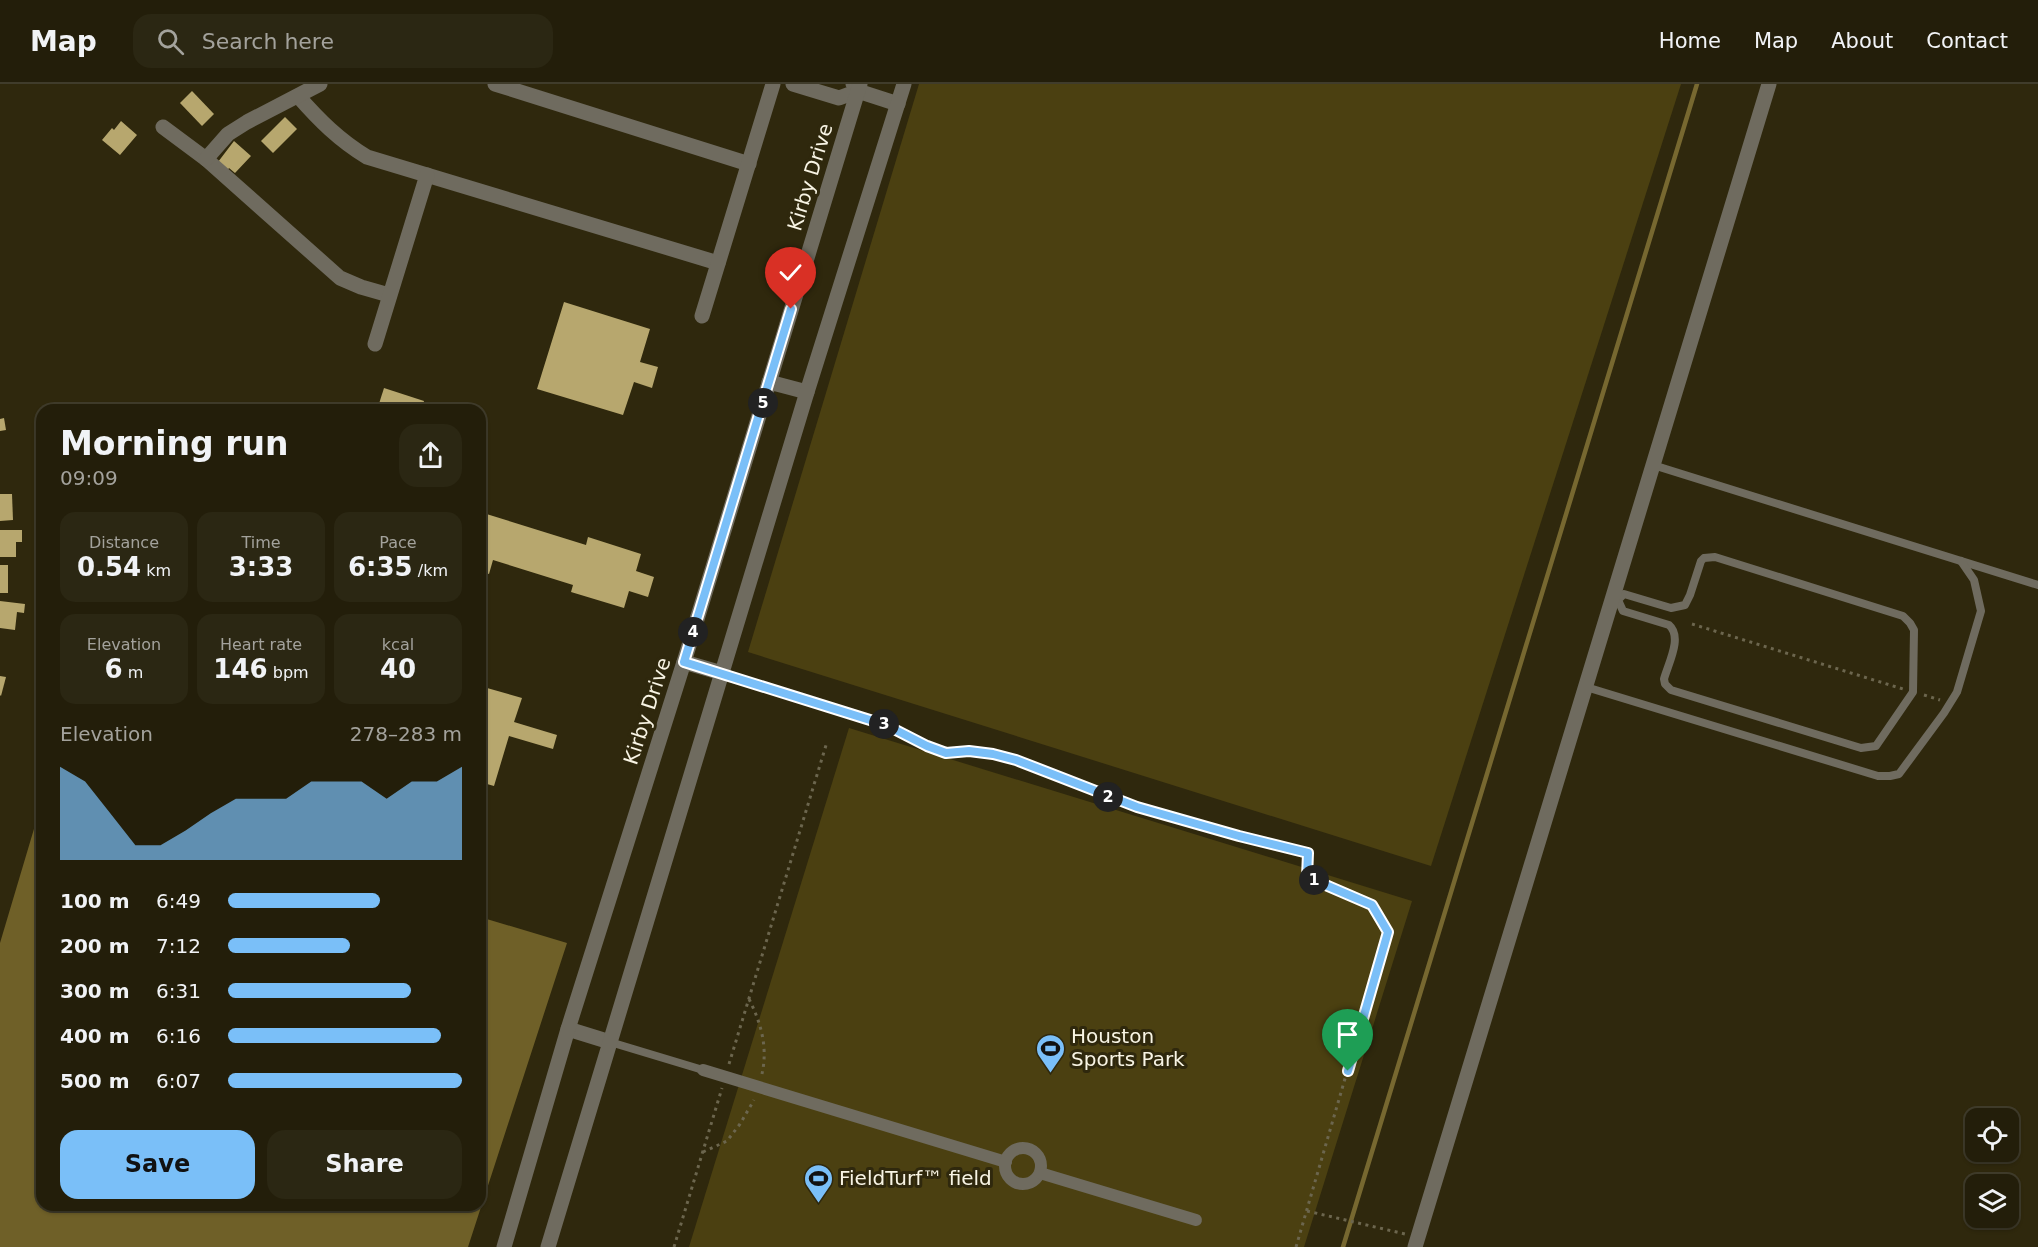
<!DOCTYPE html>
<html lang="en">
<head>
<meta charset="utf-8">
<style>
	body { margin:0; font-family:"DejaVu Sans",sans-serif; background:#2b2713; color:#f1f3f6; height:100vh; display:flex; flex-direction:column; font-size:22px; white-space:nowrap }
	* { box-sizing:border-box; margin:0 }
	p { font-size:20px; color:#a3a29c }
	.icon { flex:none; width:33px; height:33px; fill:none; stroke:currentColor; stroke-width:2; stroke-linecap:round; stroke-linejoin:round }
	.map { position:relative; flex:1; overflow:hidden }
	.side { position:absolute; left:36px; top:320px; width:450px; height:807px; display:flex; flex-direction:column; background:#231e0a; border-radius:18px; box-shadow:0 2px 4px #0004,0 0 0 2px #403c2b }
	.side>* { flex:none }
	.controls { position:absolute; left:1965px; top:1024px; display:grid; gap:12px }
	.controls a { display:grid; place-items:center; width:54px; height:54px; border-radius:12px; background:#231e0a; box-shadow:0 2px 4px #0004,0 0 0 2px #403c2b; font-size:30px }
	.pin { position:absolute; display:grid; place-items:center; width:51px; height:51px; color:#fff; margin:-62px -26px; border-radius:50% 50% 50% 0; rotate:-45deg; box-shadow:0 0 6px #0007 }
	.pin .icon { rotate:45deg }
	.km { position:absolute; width:30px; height:30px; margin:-15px; border-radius:50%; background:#222; color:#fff; font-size:16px; line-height:30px; text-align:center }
	.round { display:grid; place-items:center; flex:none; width:63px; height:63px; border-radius:18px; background:#2b2713 }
	.headline { display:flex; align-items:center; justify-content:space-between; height:102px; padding:0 24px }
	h1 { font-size:33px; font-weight:800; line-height:45px }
	.stats { display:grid; grid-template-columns:repeat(3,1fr); gap:9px; height:102px; padding:6px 24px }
	.stats div { display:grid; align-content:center; border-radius:15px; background:#2b2713; text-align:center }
	.stats b { font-size:26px; font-weight:800 }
	.stats small { font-size:16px; font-weight:400 }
	.stats p { font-size:16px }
	.chart { height:168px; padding:12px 24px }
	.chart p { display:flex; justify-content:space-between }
	.chart svg { width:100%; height:108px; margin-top:6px; fill:#7abff8; opacity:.7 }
	.button { display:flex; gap:12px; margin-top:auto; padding:12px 24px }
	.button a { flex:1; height:69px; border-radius:18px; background:#7abff8; color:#111; font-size:24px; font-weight:800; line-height:69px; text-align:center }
	.button a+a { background:#2b2713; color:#f1f3f6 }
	ul { padding:0 24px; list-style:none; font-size:20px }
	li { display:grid; grid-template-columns:96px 72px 1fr; align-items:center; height:45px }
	li i { height:15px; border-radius:8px; background:#7abff8 }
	header { display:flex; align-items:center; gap:36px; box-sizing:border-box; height:84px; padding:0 30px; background:#231e0a; border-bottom:2px solid #403c2b }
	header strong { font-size:28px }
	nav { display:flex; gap:33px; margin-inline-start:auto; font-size:21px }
	.search { width:420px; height:54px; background:#2b2713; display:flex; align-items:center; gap:15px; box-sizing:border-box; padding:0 21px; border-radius:18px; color:#a3a29c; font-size:22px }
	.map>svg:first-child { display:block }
</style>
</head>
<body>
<header>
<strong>Map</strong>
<div class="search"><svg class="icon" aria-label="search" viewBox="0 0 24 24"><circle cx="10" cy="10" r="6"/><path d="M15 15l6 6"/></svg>Search here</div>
<nav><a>Home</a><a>Map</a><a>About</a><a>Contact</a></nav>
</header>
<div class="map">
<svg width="2038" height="1163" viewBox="0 0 2038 1163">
	<rect width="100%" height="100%" fill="#2f280d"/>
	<g fill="#4b4011">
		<polygon points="919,0 1681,0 1431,782 748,568"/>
		<polygon points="849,644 1412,817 1304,1163 689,1163"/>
	</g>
	<polygon fill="#6f6028" points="42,718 42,1120 480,1120 480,833 567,859 468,1163 0,1163 0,859"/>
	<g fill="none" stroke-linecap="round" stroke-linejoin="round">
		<polyline stroke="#776830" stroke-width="4.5" points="1343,1163 1697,0"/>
	</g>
	<g fill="#b7a76e">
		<polygon points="192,7 214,30 202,42 180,19"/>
		<polygon points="285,33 297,45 273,69 261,57"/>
		<polygon points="121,37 137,51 120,71 102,56 112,44 114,46"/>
		<polygon points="234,57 251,72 235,89 229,84 227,87 218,78"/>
		<polygon points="564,218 650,245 640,278 658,283 652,304 634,298 623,331 537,305"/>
		<polygon points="384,304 424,317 422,326 377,326"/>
		<polygon points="4,334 6,346 0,347 0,335"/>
		<polygon points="0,410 12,410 13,436 0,437"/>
		<polygon points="480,428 586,461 588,453 641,470 636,487 654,493 648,513 629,507 624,524 571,508 573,501 493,476 489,490 480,487"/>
		<polygon points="0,446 22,446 22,458 16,458 16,473 0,473"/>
		<rect x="0" y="481" width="8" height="28"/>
		<polygon points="0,517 25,520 24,529 17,528 15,546 0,544"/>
		<polygon points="0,592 6,593 1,612 0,611"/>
		<polygon points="480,602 522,614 514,638 557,651 553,665 509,652 494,702 480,698"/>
	</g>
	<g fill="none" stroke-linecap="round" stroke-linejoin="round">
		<g stroke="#6c664e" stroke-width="3" stroke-dasharray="3 4.5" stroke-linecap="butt">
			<polyline points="1692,540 1903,605"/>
			<polyline points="1924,611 1940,616"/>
			<path d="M749 915C761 939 768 963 762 990"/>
			<polyline points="729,980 827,658"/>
			<polyline points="703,1068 727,1057 740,1040 754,1016"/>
			<polyline points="1307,1127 1405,1150"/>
			<polyline points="674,1163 722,1004"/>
			<polyline points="1296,1163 1388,847 1372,821 1307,793 1308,780"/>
		</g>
		<g stroke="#6f6b5f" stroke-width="8">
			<polyline points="1653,381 2038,501"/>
			<path d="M1613 514 1618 516 1623 527 1669 541C1683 553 1668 580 1664 595L1665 600 1671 606 1861 664 1876 662 1913 608 1914 546 1910 539 1903 532 1715 473 1704 474 1701 477 1690 511 1685 521 1671 524 1624 510 1618 516"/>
			<polyline points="722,589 886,641 927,662 946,669 969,667 993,670 1016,676 1137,723 1239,752 1308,769"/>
			<polyline points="1586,603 1878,692 1890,692 1899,690 1944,629 1957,608 1981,527 1974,496 1961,477"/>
			<polyline points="610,958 703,986"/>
		</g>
		<g stroke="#6f6b5f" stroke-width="12">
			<polyline points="703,986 1006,1078"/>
			<circle cx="1023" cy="1082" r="18"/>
			<polyline points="1040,1089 1196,1136"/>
		</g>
		<g stroke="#6f6b5f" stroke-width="15">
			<polyline points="495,0 749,80"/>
			<polyline points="793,0 839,14 858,7 853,0"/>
			<path d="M298 12C319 36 339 56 367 73L718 179"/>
			<polyline points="163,43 206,75 340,194 361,203 389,211"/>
			<polyline points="206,75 228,50 247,38 320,0"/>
			<polyline points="702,232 773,0"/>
			<polyline points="375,260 427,91"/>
		</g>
		<g stroke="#6f6b5f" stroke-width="15">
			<polyline points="858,7 898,20"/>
			<polyline points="769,298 807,308"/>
			<polyline points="684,578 722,589"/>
			<polyline points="568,945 610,958"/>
			<polyline points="504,1163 568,945 684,578 860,0"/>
			<polyline points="548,1163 807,308 904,0"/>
			<polyline points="1415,1163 1769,0"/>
		</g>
	</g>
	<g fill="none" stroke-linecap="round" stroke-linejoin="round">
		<defs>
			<polyline id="route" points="791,225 684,578 886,641 927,662 946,669 969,667 993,670 1016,676 1137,723 1239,752 1308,769 1307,793 1372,821 1388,848 1348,987"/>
		</defs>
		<use href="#route" stroke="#fff" stroke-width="12"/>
		<use href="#route" stroke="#7abff8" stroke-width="8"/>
	</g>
	<defs>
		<symbol id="stadium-pin" viewBox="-11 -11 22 30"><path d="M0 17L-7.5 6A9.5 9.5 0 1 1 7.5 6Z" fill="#7abff8" stroke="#2f280d"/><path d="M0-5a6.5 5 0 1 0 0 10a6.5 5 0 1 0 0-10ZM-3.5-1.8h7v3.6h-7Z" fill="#111"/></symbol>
	</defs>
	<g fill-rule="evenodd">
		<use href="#stadium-pin" x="1034" y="948" width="33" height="45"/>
		<use href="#stadium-pin" x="802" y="1078" width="33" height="45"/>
	</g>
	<g text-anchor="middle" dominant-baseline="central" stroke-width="6" stroke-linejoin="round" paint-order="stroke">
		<g font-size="20" fill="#f8f4e4" stroke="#2f280d">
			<text transform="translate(810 93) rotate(-73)">Kirby Drive</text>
			<text transform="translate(647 627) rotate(-72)">Kirby Drive</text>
		</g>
		<g font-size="20" fill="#f8f4e4" stroke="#2f280d" text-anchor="start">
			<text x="1071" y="952">Houston<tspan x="1071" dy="23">Sports Park</tspan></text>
			<text x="839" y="1094">FieldTurf™ field</text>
		</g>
	</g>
</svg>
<div class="controls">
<a><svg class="icon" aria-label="locate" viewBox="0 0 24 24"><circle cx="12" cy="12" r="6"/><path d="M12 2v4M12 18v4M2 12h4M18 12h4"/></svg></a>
<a><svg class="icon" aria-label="layers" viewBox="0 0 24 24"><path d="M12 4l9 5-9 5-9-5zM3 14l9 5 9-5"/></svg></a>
</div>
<div class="pin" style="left:1348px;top:987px;background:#1e9e55"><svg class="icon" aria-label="arrive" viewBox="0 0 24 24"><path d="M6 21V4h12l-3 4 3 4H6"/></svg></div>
<div class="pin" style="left:791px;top:225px;background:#d93025"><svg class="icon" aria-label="check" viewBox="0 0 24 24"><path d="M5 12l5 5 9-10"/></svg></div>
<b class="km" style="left:1314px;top:796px">1</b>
<b class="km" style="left:1108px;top:713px">2</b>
<b class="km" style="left:884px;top:640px">3</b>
<b class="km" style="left:693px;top:548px">4</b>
<b class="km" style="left:763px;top:319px">5</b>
<section class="side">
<div class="headline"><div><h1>Morning run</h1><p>09:09</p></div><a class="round"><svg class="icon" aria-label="share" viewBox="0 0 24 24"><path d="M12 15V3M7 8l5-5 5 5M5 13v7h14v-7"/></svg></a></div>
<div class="stats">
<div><p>Distance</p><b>0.54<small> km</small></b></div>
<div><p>Time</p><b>3:33</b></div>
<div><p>Pace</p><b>6:35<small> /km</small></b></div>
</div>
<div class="stats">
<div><p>Elevation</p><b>6<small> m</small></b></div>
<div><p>Heart rate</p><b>146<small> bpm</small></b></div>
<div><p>kcal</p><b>40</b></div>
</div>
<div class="chart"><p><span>Elevation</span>278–283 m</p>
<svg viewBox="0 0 160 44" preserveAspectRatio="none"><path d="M0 44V6L10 12L20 25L30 38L40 38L50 32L60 25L70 19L80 19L90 19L100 12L110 12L120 12L130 19L140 12L150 12L160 6V44z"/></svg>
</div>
<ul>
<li><b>100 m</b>6:49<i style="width:65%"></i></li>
<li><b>200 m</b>7:12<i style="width:52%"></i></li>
<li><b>300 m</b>6:31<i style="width:78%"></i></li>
<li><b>400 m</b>6:16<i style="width:91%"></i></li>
<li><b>500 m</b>6:07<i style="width:100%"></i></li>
</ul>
<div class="button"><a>Save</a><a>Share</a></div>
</section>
</div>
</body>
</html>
